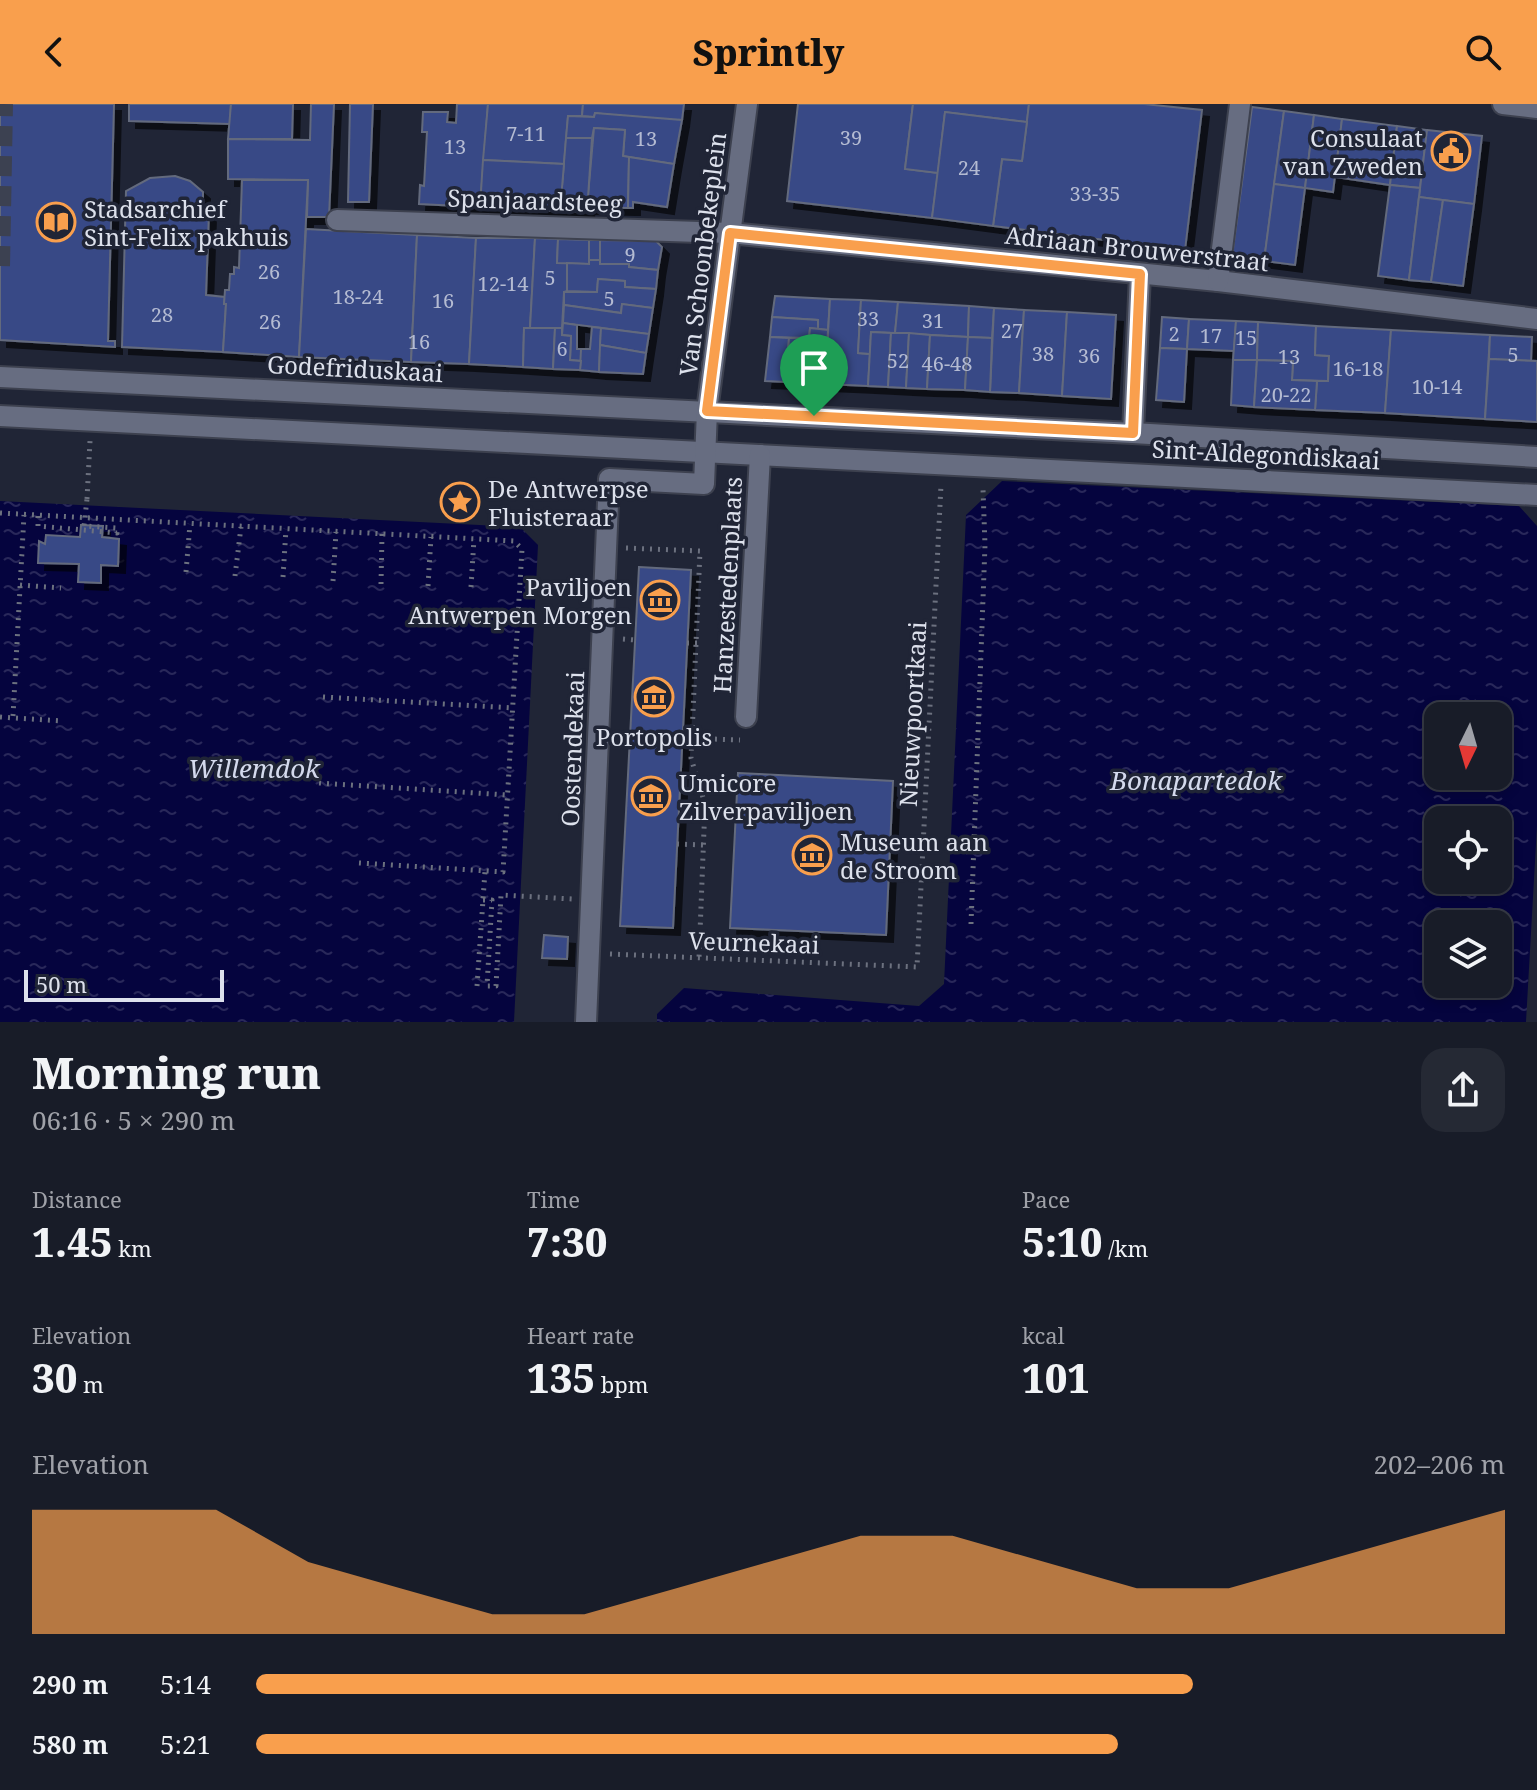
<!DOCTYPE html>
<html lang="en">
<head>
<meta charset="utf-8">
<style>
	body { margin:0; font-family:"Noto Serif",serif; background:#252934; color:#f1f3f6; height:100vh; display:flex; flex-direction:column; font-size:30px; white-space:nowrap }
	* { box-sizing:border-box; margin:0 }
	p { font-size:26px; color:#9fa1a8 }
	.icon { flex:none; width:44px; height:44px; fill:none; stroke:currentColor; stroke-width:2; stroke-linecap:round; stroke-linejoin:round }
	.map { position:relative; height:918px; overflow:hidden }
	.sheet { display:flex; flex-direction:column; background:#181c28; flex:1 }
	.sheet>* { flex:none }
	.needle { width:52px; rotate:185deg }
	.tools { position:absolute; left:1424px; top:598px; display:grid; gap:16px }
	.tools a { display:grid; place-items:center; width:88px; height:88px; border-radius:16px; background:#181c28; box-shadow:0 4px 12px #0003,0 0 0 2px #363a45; font-size:40px }
	.scale { position:absolute; left:24px; bottom:20px; width:200px; box-sizing:border-box; padding-left:8px; border:4px solid #dde1ec; border-top:0; font-size:22px; line-height:28px; white-space:nowrap; color:#dde1ec; -webkit-text-stroke:6px #202536; paint-order:stroke }
	.pin { position:absolute; display:grid; place-items:center; width:68px; height:68px; color:#fff; margin:-82px -34px; border-radius:50% 50% 50% 0; rotate:-45deg; box-shadow:0 0 8px #0007 }
	.pin .icon { rotate:45deg }
	.round { display:grid; place-items:center; flex:none; width:84px; height:84px; border-radius:24px; background:#252934 }
	.headline { display:flex; align-items:center; justify-content:space-between; height:136px; padding:0 32px }
	h1 { font-size:44px; font-weight:800; line-height:60px }
	.metrics { display:grid; grid-template-columns:repeat(3,1fr); gap:12px; height:136px; padding:8px 32px }
	.metrics div { display:grid; align-content:center }
	.metrics b { font-size:40px; font-weight:800 }
	.metrics small { font-size:22px; font-weight:400 }
	.metrics p { font-size:22px }
	.chart { height:224px; padding:16px 32px }
	.chart p { display:flex; justify-content:space-between }
	.chart svg { width:100%; height:144px; margin-top:8px; fill:#f99f4d; opacity:.7 }
	ul { padding:0 32px; list-style:none; font-size:26px }
	li { display:grid; grid-template-columns:128px 96px 1fr; align-items:center; height:60px }
	li i { height:20px; border-radius:10px; background:#f99f4d }
	header { display:flex; justify-content:space-between; align-items:center; height:104px; padding:0 32px; background:#f99f4d; color:#111; font-size:36px; font-weight:800 }
	.map>svg:first-child { display:block }
</style>
</head>
<body>
<header><svg class="icon" aria-label="back" viewBox="0 0 24 24"><path d="M15 5l-7 7 7 7"/></svg>Sprintly<svg class="icon" aria-label="search" viewBox="0 0 24 24"><circle cx="10" cy="10" r="6"/><path d="M15 15l6 6"/></svg></header>
<div class="map">
<svg width="1537" height="918" viewBox="0 0 1537 918">
	<defs>
		<pattern id="water-ripples" width="26" height="14" patternUnits="userSpaceOnUse" patternTransform="scale(2)"><rect width="26" height="14" fill="#05043e"/><path d="M2 4q2-2 4 0t4 0M15 11q2-2 4 0t4 0" fill="none" stroke="#29285a"/></pattern>
		<filter id="shadow"><feDropShadow dx="7" dy="7" stdDeviation="0" flood-color="#0009"/></filter>
	</defs>
	<rect width="100%" height="100%" fill="#202536"/>
	<g fill="url(#water-ripples)" fill-rule="evenodd">
		<path d="M1002 377 1519 402 1537 422V722L1526 918H657V910L684 884 919 902 944 880 966 411ZM1438 612H1498V672H1438ZM1438 716H1498V776H1438ZM1438 820H1498V880H1438Z"/>
		<polygon points="0,397 520,423 538,441 514,918 0,918"/>
	</g>
	<g fill="#384886" stroke="#636a7d" stroke-width="2" filter="url(#shadow)">
		<polygon points="0,0 114,0 108,237 115,237 115,243 0,236"/>
		<polygon points="129,0 231,0 230,20 129,17"/>
		<polygon points="231,0 293,0 292,35 228,35"/>
		<polygon points="311,0 334,0 329,113 307,113 308,76 228,75 228,35 310,36"/>
		<polygon points="350,0 373,0 369,98 348,98"/>
		<polygon points="457,0 488,0 480,103 419,100 420,81 424,82 427,28 422,28 423,8 448,8 447,18 456,19"/>
		<polygon points="488,0 583,0 582,12 568,12 564,60 483,56"/>
		<polygon points="583,0 684,0 682,16 668,17 595,9 594,13 582,12"/>
		<polygon points="798,0 913,0 905,65 938,69 932,114 787,97"/>
		<polygon points="913,0 1029,0 1027,18 945,8 938,69 905,65"/>
		<polygon points="1029,0 1144,0 1202,6 1185,146 993,122 1002,55 1022,57"/>
		<polygon points="1252,3 1284,7 1264,157 1232,153"/>
		<polygon points="1284,7 1314,11 1305,84 1274,80"/>
		<polygon points="945,8 1027,18 1022,57 1002,55 993,122 932,114"/>
		<polygon points="595,9 682,16 674,60 623,52 625,26 594,24 592,34 566,34 568,12 594,13"/>
		<polygon points="1314,11 1342,15 1333,88 1305,84"/>
		<polygon points="1342,15 1397,22 1390,81 1335,73"/>
		<polygon points="1397,22 1427,26 1420,84 1390,81"/>
		<polygon points="594,24 625,26 623,52 629,53 628,104 587,103"/>
		<polygon points="1427,26 1482,32 1474,100 1419,93"/>
		<polygon points="566,34 592,34 587,108 560,107"/>
		<polygon points="629,53 674,60 667,103 633,98 633,104 628,104"/>
		<polygon points="483,56 564,60 560,107 480,103"/>
		<polygon points="175,72 190,77 203,88 203,108 209,108 206,191 225,193 224,200 226,200 223,248 122,243 126,87 150,74"/>
		<polygon points="242,76 308,76 299,253 223,248 226,200 224,200 225,186 229,186 230,170 234,170 234,163 239,164"/>
		<polygon points="1274,80 1305,84 1295,161 1264,157"/>
		<polygon points="1390,81 1420,84 1409,176 1378,172"/>
		<polygon points="1419,93 1443,96 1431,178 1409,176"/>
		<polygon points="1443,96 1474,100 1463,182 1431,178"/>
		<polygon points="306,125 417,131 411,258 299,253"/>
		<polygon points="417,131 476,134 469,260 411,258"/>
		<polygon points="476,134 535,134 530,224 524,224 523,263 469,260"/>
		<polygon points="535,134 558,135 557,159 567,159 567,187 564,188 562,224 530,224"/>
		<polygon points="558,135 589,136 589,160 557,159"/>
		<rect x="589" y="136" width="11" height="20"/>
		<polygon points="600,136 656,137 662,143 658,166 629,163 629,160 600,160"/>
		<polygon points="589,156 600,156 600,160 629,160 629,163 658,166 656,185 625,183 625,177 598,175 597,188 567,187 567,159 589,160"/>
		<polygon points="598,175 625,177 625,183 656,185 653,204 622,200 621,209 564,201 564,188 597,188"/>
		<polygon points="775,192 830,195 828,226 818,225 818,216 772,213"/>
		<polygon points="830,195 861,196 858,249 870,250 868,282 825,280"/>
		<polygon points="861,196 898,198 895,229 871,228 870,250 858,249"/>
		<polygon points="898,198 969,202 968,233 895,229"/>
		<polygon points="622,200 653,204 649,230 563,219 564,201 621,209"/>
		<polygon points="969,202 994,204 992,234 968,233"/>
		<polygon points="994,204 1024,206 1019,289 990,288"/>
		<polygon points="1024,206 1067,208 1062,292 1019,289"/>
		<polygon points="1067,208 1116,211 1111,295 1062,292"/>
		<polygon points="772,213 818,216 818,225 810,224 809,234 770,233"/>
		<polygon points="1162,213 1189,215 1187,245 1160,244"/>
		<polygon points="1189,215 1236,217 1234,247 1187,245"/>
		<polygon points="1236,217 1258,218 1257,256 1233,256"/>
		<polygon points="1258,218 1316,222 1315,251 1329,252 1328,277 1292,276 1293,257 1257,256"/>
		<polygon points="563,219 577,221 577,245 581,245 581,257 570,256 571,232 562,231"/>
		<polygon points="1316,222 1391,226 1385,309 1315,306 1317,277 1328,277 1329,252 1315,251"/>
		<polygon points="592,223 601,224 599,268 580,266 581,245 590,245"/>
		<polygon points="524,224 555,224 553,265 523,263"/>
		<polygon points="555,224 562,224 562,231 571,232 570,256 581,257 580,266 553,265"/>
		<polygon points="601,224 649,230 646,249 600,241"/>
		<polygon points="810,224 828,226 825,280 805,279"/>
		<polygon points="1391,226 1490,231 1485,315 1385,309"/>
		<polygon points="871,228 891,229 888,283 868,282"/>
		<polygon points="891,229 909,229 906,284 888,283"/>
		<polygon points="909,229 930,231 927,285 906,284"/>
		<polygon points="930,231 968,233 965,286 927,285"/>
		<polygon points="1490,231 1532,233 1531,257 1489,255"/>
		<polygon points="770,233 789,234 786,278 765,277"/>
		<polygon points="968,233 992,234 990,288 965,286"/>
		<polygon points="789,234 809,234 805,279 786,278"/>
		<polygon points="600,241 646,249 643,270 599,268"/>
		<polygon points="1160,244 1187,245 1184,298 1156,296"/>
		<polygon points="1489,255 1537,257 1537,318 1485,315"/>
		<polygon points="1233,256 1257,256 1254,303 1231,301"/>
		<polygon points="1257,256 1293,257 1292,276 1317,277 1315,306 1254,303"/>
		<polygon points="81,421 103,422 102,433 119,435 118,462 101,461 101,479 78,478 79,460 38,459 39,437 45,440 46,431 80,433"/>
		<polygon points="639,463 691,466 673,824 620,822"/>
		<polygon points="738,669 893,677 886,831 730,824"/>
		<polygon points="544,831 568,833 567,855 542,854"/>
	</g>
	<g fill="none" stroke-linecap="round" stroke-linejoin="round">
		<polyline stroke="#3c4151" stroke-width="20" stroke-dasharray="20 10" stroke-linecap="butt" points="0,162 3,0"/>
		<defs>
			<g id="minor">
				<polyline points="1503,0 1537,4"/>
				<polyline points="337,116 730,129 1218,177 1537,215"/>
				<polyline points="1218,177 1240,0"/>
				<polyline points="0,273 1133,329 1537,353"/>
				<polyline points="0,312 1537,391"/>
				<polyline points="1133,329 1140,170"/>
				<polyline points="746,613 760,351"/>
				<polyline points="586,918 609,375 704,380 707,307 747,0"/>
			</g>
		</defs>
		<use href="#minor" stroke="#3d414f" stroke-width="24"/>
		<g stroke="#6c717f" stroke-width="5" stroke-dasharray="2 6" stroke-linecap="butt">
			<polyline points="87,395 90,337"/>
			<polyline points="0,409 514,437 522,445 503,768 359,759"/>
			<polyline points="626,444 700,447 691,654 705,700 699,854"/>
			<polyline points="186,468 190,420"/>
			<polyline points="235,472 241,423"/>
			<polyline points="283,473 286,425"/>
			<polyline points="333,477 336,428"/>
			<polyline points="381,480 382,430"/>
			<polyline points="20,481 61,484"/>
			<polyline points="428,482 431,433"/>
			<polyline points="471,483 474,435"/>
			<polyline points="623,535 635,536"/>
			<polyline points="687,539 697,539"/>
			<polyline points="323,593 514,604"/>
			<polyline points="13,612 24,411"/>
			<polyline points="0,613 62,617"/>
			<polyline points="619,630 630,630"/>
			<polyline points="683,634 740,636"/>
			<polyline points="319,679 508,691"/>
			<polyline points="677,740 703,741"/>
			<polyline points="483,796 492,796 487,882 496,882 501,791 572,795"/>
			<polyline points="971,820 985,441 983,385"/>
			<polyline points="610,850 917,863 941,381"/>
			<polyline points="477,882 485,767"/>
		</g>
		<use href="#minor" stroke="#676d81" stroke-width="20"/>
		<polyline stroke="#6c717f" stroke-width="5" stroke-dasharray="2 6" stroke-linecap="butt" points="38,412 38,422 117,429 117,424 84,422 87,395"/>
	</g>
	<g fill="none" stroke-linecap="round" stroke-linejoin="round">
		<defs>
			<polygon id="route" points="730,129 1140,170 1133,329 707,307"/>
		</defs>
		<use href="#route" stroke="#fff" stroke-width="16"/>
		<use href="#route" stroke="#f99f4d" stroke-width="10"/>
	</g>
	<defs>
		<symbol id="civic-ring" viewBox="-11 -11 22 22"><circle r="9.5" fill="#202536" stroke="#f99f4d" stroke-width="1.5"/><path d="M-.6-6.5H3V-4.5H.6V-3L4-1V1h2V6H-6V1h2V-1L-.6-3ZM-1.2 2.5V6h2.4V2.5Z" fill="#f99f4d"/></symbol>
		<symbol id="library-ring" viewBox="-11 -11 22 22"><circle r="9.5" fill="#202536" stroke="#f99f4d" stroke-width="1.5"/><path d="M-6-4Q-3-5.5-.7-3.5V5Q-3 3-6 4ZM6-4Q3-5.5 .7-3.5V5Q3 3 6 4Z" fill="#f99f4d"/></symbol>
		<symbol id="sight-ring" viewBox="-11 -11 22 22"><circle r="9.5" fill="#202536" stroke="#f99f4d" stroke-width="1.5"/><path d="M0-6L1.8-2.2L6-1.7L2.9 1.2L3.7 5.4L0 3.3L-3.7 5.4L-2.9 1.2L-6-1.7L-1.8-2.2Z" fill="#f99f4d"/></symbol>
		<symbol id="museum-ring" viewBox="-11 -11 22 22"><circle r="9.5" fill="#202536" stroke="#f99f4d" stroke-width="1.5"/><path d="M0-6L6-3V-2H-6V-3ZM-5-1h2V3h-2ZM-1-1h2V3h-2ZM3-1h2V3H3ZM-6 4H6V6H-6Z" fill="#f99f4d"/></symbol>
	</defs>
	<g fill-rule="evenodd">
		<use href="#civic-ring" x="1429" y="25" width="44" height="44"/>
		<use href="#library-ring" x="34" y="96" width="44" height="44"/>
		<use href="#sight-ring" x="438" y="376" width="44" height="44"/>
		<use href="#museum-ring" x="638" y="474" width="44" height="44"/>
		<use href="#museum-ring" x="632" y="571" width="44" height="44"/>
		<use href="#museum-ring" x="629" y="670" width="44" height="44"/>
		<use href="#museum-ring" x="790" y="729" width="44" height="44"/>
	</g>
	<g text-anchor="middle" dominant-baseline="central" stroke-width="7" stroke-linejoin="round" paint-order="stroke">
		<g font-size="20" fill="#b4bbd2">
			<text x="526" y="29">7-11</text>
			<text x="851" y="33">39</text>
			<text x="646" y="34">13</text>
			<text x="455" y="42">13</text>
			<text x="969" y="63">24</text>
			<text x="1095" y="89">33-35</text>
			<text x="630" y="150">9</text>
			<text x="269" y="167">26</text>
			<text x="550" y="173">5</text>
			<text x="503" y="179">12-14</text>
			<text x="358" y="192">18-24</text>
			<text x="609" y="194">5</text>
			<text x="443" y="196">16</text>
			<text x="162" y="210">28</text>
			<text x="868" y="214">33</text>
			<text x="933" y="216">31</text>
			<text x="270" y="217">26</text>
			<text x="1012" y="226">27</text>
			<text x="1174" y="229">2</text>
			<text x="1211" y="231">17</text>
			<text x="1246" y="233">15</text>
			<text x="419" y="237">16</text>
			<text x="562" y="244">6</text>
			<text x="1043" y="249">38</text>
			<text x="1513" y="250">5</text>
			<text x="1089" y="251">36</text>
			<text x="1289" y="252">13</text>
			<text x="898" y="256">52</text>
			<text x="947" y="259">46-48</text>
			<text x="1358" y="264">16-18</text>
			<text x="1437" y="282">10-14</text>
			<text x="1286" y="290">20-22</text>
		</g>
		<g font-size="24" fill="#dde1ec" stroke="#202536" text-anchor="start">
			<text x="1423" y="33" text-anchor="end">Consulaat<tspan x="1423" dy="28">van Zweden</tspan></text>
			<text x="84" y="104">Stadsarchief<tspan x="84" dy="28">Sint-Felix pakhuis</tspan></text>
			<text x="488" y="384">De Antwerpse<tspan x="488" dy="28">Fluisteraar</tspan></text>
			<text x="632" y="482" text-anchor="end">Paviljoen<tspan x="632" dy="28">Antwerpen Morgen</tspan></text>
			<text x="654" y="632" text-anchor="middle">Portopolis</text>
			<text x="679" y="678">Umicore<tspan x="679" dy="28">Zilverpaviljoen</tspan></text>
			<text x="840" y="737">Museum aan<tspan x="840" dy="28">de Stroom</tspan></text>
		</g>
		<g font-size="24" fill="#dde1ec" stroke="#202536">
			<text transform="translate(535 96) rotate(2)">Spanjaardsteeg</text>
			<text transform="translate(1137 144) rotate(6)">Adriaan Brouwerstraat</text>
			<text transform="translate(702 150) rotate(-83)">Van Schoonbekeplein</text>
			<text transform="translate(355 264) rotate(3)">Godefriduskaai</text>
			<text transform="translate(1266 350) rotate(3)">Sint-Aldegondiskaai</text>
			<text transform="translate(727 481) rotate(-87)">Hanzestedenplaats</text>
			<text transform="translate(912 610) rotate(-87)">Nieuwpoortkaai</text>
			<text transform="translate(572 645) rotate(-88)">Oostendekaai</text>
			<text transform="translate(754 838) rotate(2)">Veurnekaai</text>
		</g>
		<g font-size="26" font-style="italic" fill="#d4daed" stroke="#202536">
			<text x="254" y="664">Willemdok</text>
			<text x="1196" y="676">Bonapartedok</text>
		</g>
	</g>
</svg>
<div class="tools">
<a><svg class="needle" viewBox="-14 -14 28 28"><path d="M0-13l5 13h-10z" fill="#e53935"/><path d="M0 13l5-13h-10z" fill="#9fa1a8"/></svg></a>
<a><svg class="icon" aria-label="locate" viewBox="0 0 24 24"><circle cx="12" cy="12" r="6"/><path d="M12 2v4M12 18v4M2 12h4M18 12h4"/></svg></a>
<a><svg class="icon" aria-label="layers" viewBox="0 0 24 24"><path d="M12 4l9 5-9 5-9-5zM3 14l9 5 9-5"/></svg></a>
</div>
<div class="scale">50 m</div>
<div class="pin" style="left:814px;top:312px;background:#1e9e55"><svg class="icon" aria-label="arrive" viewBox="0 0 24 24"><path d="M6 21V4h12l-3 4 3 4H6"/></svg></div>
</div>
<section class="sheet">
<div class="headline"><div><h1>Morning run</h1><p>06:16 · 5 × 290 m</p></div><a class="round"><svg class="icon" aria-label="share" viewBox="0 0 24 24"><path d="M12 15V3M7 8l5-5 5 5M5 13v7h14v-7"/></svg></a></div>
<div class="metrics">
<div><p>Distance</p><b>1.45<small> km</small></b></div>
<div><p>Time</p><b>7:30</b></div>
<div><p>Pace</p><b>5:10<small> /km</small></b></div>
</div>
<div class="metrics">
<div><p>Elevation</p><b>30<small> m</small></b></div>
<div><p>Heart rate</p><b>135<small> bpm</small></b></div>
<div><p>kcal</p><b>101</b></div>
</div>
<div class="chart"><p><span>Elevation</span>202–206 m</p>
<svg viewBox="0 0 160 44" preserveAspectRatio="none"><path d="M0 44V6L10 6L20 6L30 22L40 30L50 38L60 38L70 30L80 22L90 14L100 14L110 22L120 30L130 30L140 22L150 14L160 6V44z"/></svg>
</div>
<ul>
<li><b>290 m</b>5:14<i style="width:75%"></i></li>
<li><b>580 m</b>5:21<i style="width:69%"></i></li>
</ul>
</section>
</body>
</html>
